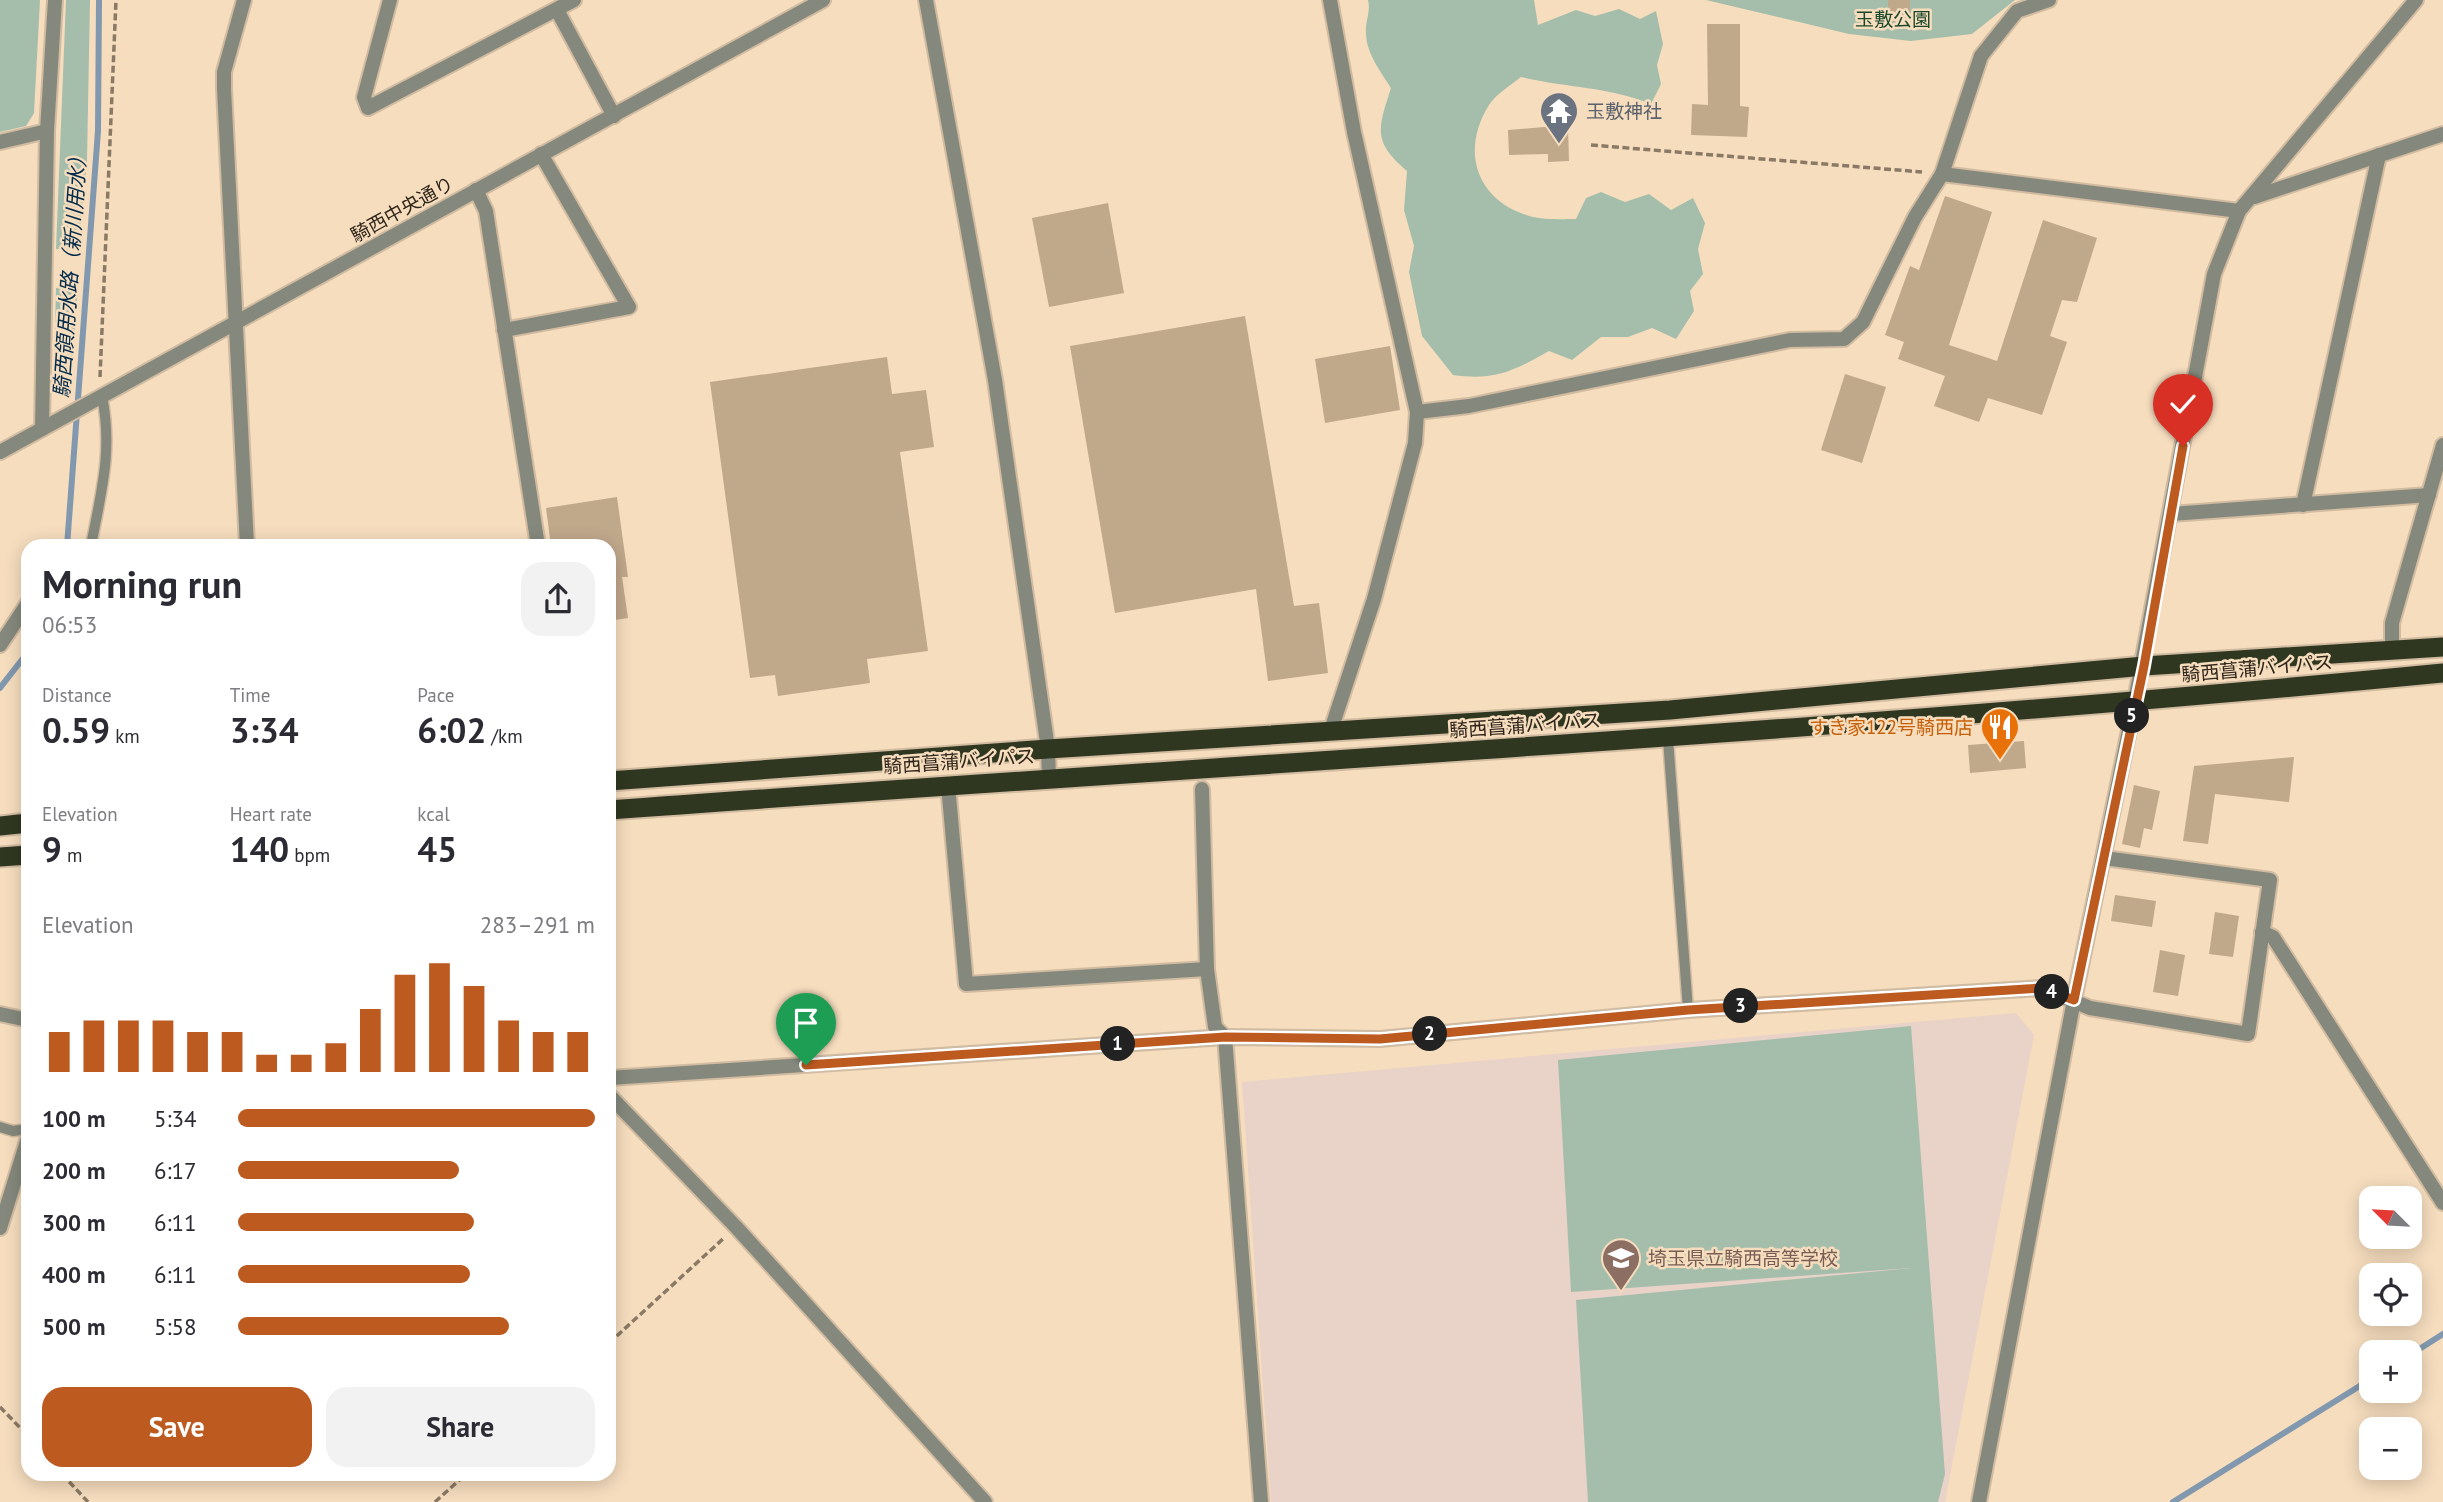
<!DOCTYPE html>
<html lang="en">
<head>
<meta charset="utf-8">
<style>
	body { margin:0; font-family:"PT Sans","Noto Sans JP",sans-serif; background:#f2f2f3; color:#2b2b33; height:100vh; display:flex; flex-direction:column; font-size:26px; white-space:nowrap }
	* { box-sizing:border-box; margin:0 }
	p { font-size:23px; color:#7c7c81 }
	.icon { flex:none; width:38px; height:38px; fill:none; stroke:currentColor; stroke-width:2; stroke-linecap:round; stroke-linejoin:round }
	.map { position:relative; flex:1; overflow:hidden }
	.sheet { position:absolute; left:21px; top:539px; width:595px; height:942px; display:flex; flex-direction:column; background:#fff; border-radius:21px; box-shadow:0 4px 18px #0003 }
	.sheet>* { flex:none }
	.needle { width:46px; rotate:294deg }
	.fabs { position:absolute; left:2359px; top:1186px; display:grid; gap:14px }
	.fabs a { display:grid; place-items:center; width:63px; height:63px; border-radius:14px; background:#fff; box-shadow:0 4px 18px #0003; font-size:35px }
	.pin { position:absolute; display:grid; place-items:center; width:60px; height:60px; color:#fff; margin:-72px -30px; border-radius:50% 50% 50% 0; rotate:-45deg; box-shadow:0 0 7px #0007 }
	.pin .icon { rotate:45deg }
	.km { position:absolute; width:35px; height:35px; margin:-18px; border-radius:50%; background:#222; color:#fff; font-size:19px; line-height:35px; text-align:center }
	.round { display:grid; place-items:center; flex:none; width:74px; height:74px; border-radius:21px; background:#f2f2f3 }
	.overview { display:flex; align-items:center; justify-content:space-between; height:119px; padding:0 21px }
	h1 { font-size:38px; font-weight:700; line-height:52px }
	.stats { display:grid; grid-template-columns:repeat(3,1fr); gap:10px; height:119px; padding:7px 21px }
	.stats div { display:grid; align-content:center }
	.stats b { font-size:35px; font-weight:700 }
	.stats small { font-size:19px; font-weight:400 }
	.stats p { font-size:19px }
	.chart { height:196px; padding:14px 21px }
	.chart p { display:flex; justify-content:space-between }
	.chart svg { width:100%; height:126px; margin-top:7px; stroke:#bc5a20; stroke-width:6 }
	.cta { display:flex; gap:14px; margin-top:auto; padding:14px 21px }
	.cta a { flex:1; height:80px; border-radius:21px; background:#bc5a20; color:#fff; font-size:28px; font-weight:700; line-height:80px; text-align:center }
	.cta a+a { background:#f2f2f3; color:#2b2b33 }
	ul { padding:0 21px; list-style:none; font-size:23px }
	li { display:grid; grid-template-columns:112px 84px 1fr; align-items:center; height:52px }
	li i { height:18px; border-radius:9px; background:#bc5a20 }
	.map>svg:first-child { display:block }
</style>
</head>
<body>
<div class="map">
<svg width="2443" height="1502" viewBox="0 0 2443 1502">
	<rect width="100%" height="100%" fill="#f6ddbe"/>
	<polygon fill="#e9d2c7" points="2016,1013 2034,1035 1945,1502 1271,1502 1242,1082"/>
	<g fill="#a5beab">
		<polygon points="0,0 40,0 34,113 26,126 0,132"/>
		<polygon points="66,0 90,0 87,161 78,250 56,249"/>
		<path d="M1368 0H1534L1538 25 1576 10 1595 16 1619 9 1640 19 1656 11 1663 44 1657 65 1661 84 1651 104C1606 86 1567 88 1521 77 1511 85 1496 94 1489 105 1459 153 1478 203 1533 217 1546 220 1563 219 1576 219L1586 198 1601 192 1625 202 1649 194 1671 210 1693 198 1705 223 1698 249 1703 274 1690 291 1694 311 1676 339 1652 328 1628 337H1601L1572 360 1549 351C1514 371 1494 381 1453 375L1422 336 1409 272 1414 246 1404 210 1407 171C1372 141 1378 129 1391 88 1381 72 1366 53 1366 33 1365 21 1371 12 1368 0Z"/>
		<polygon points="1706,0 2015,0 1972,34 1911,41 1849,34"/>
		<polygon points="78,286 72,369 54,369 56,288"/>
		<polygon points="1911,1026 1945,1474 1938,1502 1588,1502 1576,1300 1912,1268 1571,1292 1558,1060"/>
	</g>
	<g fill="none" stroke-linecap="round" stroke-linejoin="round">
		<g stroke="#8298ae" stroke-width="6">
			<polyline points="67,546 98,131 99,0"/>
			<polyline points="0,688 28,652"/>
			<polyline points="2410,1355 2443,1334"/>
			<polyline points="2173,1502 2371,1379"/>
		</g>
	</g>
	<g fill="#c0a88b">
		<rect x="1888" y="0" width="22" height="22"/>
		<polygon points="1707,24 1740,24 1740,106 1749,107 1747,137 1691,135 1692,104 1708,105"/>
		<polygon points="1568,125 1569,161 1548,162 1548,154 1509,155 1508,130"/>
		<polygon points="1945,196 1992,212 1949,345 1997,361 2043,220 2097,238 2077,302 2062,300 2050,336 2067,342 2042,415 1988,398 1979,422 1934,406 1945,376 1898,359 1904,342 1885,335 1910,266 1919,270"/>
		<polygon points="1108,203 1124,293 1049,307 1032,218"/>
		<polygon points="1245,316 1294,606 1319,603 1328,673 1268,681 1256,589 1115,613 1070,346"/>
		<polygon points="1390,346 1400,410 1325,423 1315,359"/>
		<polygon points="887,357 892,394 926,390 934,447 900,452 928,651 867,659 870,683 778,696 775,675 750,678 710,382"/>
		<polygon points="1845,374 1886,387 1862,463 1821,450"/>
		<polygon points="617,497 628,577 622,577 628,618 609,621 609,546 551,546 546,508"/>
		<polygon points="2024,741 2026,768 1970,773 1968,745"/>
		<polygon points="2294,757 2289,802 2215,794 2208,844 2183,841 2194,766"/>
		<polygon points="2134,785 2160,791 2152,830 2144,828 2140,848 2122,844"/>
		<polygon points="2115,895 2156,901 2152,927 2111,921"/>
		<polygon points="2215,912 2239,916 2233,957 2209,954"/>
		<polygon points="2160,950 2185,955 2178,996 2153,992"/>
	</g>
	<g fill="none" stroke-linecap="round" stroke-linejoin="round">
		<defs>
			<g id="service">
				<path d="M91 546C101 492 113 452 102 396"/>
				<polyline points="1668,739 1688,1010"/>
				<polyline points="0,1127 13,1131 28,1129"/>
			</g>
			<g id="minor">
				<polyline points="390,0 364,97 368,108 574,0"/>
				<polyline points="557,10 614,116"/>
				<polyline points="0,142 47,131"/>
				<polyline points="1942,174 2239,211"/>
				<polyline points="476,190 486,211 538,546"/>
				<polyline points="2254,197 2443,134"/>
				<polyline points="504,330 629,307 541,154"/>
				<polyline points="1417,412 1469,406 1790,340 1844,339 1863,322 1915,217 1942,174 1981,56 2017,11 2049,0"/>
				<polyline points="42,429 47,131 55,0"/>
				<polyline points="2303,505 2379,155"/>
				<polyline points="2171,514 2429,495"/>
				<polyline points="0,645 28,603"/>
				<polyline points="2392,649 2392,623 2443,445"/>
				<polyline points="2135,701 2214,274 2239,211 2416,0"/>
				<polyline points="1330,733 1374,599 1415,443 1417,412 1354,132 1330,0"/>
				<polyline points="948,785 966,984 1207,969"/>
				<polyline points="1202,789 1207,969 1215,1027 1225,1037 1261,1502"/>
				<polyline points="2262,932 2273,937 2443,1203"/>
				<polyline points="0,1014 28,1020"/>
				<polyline points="609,1078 1225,1037 1380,1039 1688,1010 2042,988 2090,1008 2248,1034 2270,880 2104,858"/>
				<polyline points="609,1095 736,1227 985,1502"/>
				<polyline points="0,1228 28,1138"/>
			</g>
			<g id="tertiary">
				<polyline points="244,0 224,72 224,89 247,546"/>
				<polyline points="926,0 995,380 1048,749 1049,778"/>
				<polyline points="0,452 823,0"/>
				<polyline points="1979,1502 2074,1000 2135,701"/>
			</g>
			<g id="trunk">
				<polyline points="609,781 1048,749 1670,710 2144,666 2443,647"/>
				<path d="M609 810C1220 765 1833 732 2443 673"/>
				<polyline points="0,826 28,823"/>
				<polyline points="0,857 28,855"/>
			</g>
		</defs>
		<use href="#service" stroke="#d2bca1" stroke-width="13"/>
		<use href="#minor" stroke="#d2bca1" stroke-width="18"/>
		<use href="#tertiary" stroke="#d2bca1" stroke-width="18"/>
		<use href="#trunk" stroke="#d2bca1" stroke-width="23"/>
		<g stroke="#8a7965" stroke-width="3.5" stroke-dasharray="7 3.5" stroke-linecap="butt">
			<polyline points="1591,145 1922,172"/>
			<polyline points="100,377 116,0"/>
			<polyline points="609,1343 724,1238"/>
			<polyline points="0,1407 28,1436"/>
			<polyline points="62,1474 88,1502"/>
			<polyline points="435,1502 466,1474"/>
		</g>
		<use href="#service" stroke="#85897d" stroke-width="10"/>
		<use href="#minor" stroke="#85897d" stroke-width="14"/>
		<use href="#tertiary" stroke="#85897d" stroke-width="14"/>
		<use href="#trunk" stroke="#303720" stroke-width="19"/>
	</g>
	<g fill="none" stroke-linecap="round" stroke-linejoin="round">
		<defs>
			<polyline id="route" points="806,1065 1225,1037 1380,1039 1688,1010 2042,988 2074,1000 2144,666 2183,446"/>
		</defs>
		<use href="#route" stroke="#fff" stroke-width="14"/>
		<use href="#route" stroke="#bc5a20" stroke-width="9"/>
	</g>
	<defs>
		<symbol id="temple-pin" viewBox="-11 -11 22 30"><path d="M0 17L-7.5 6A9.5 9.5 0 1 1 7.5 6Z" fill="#6b7280" stroke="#f6ddbe"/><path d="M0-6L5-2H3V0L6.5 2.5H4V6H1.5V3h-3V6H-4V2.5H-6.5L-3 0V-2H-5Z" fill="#fff"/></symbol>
		<symbol id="restaurant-pin" viewBox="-11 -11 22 30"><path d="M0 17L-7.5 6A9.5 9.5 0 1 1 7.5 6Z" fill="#e8710a" stroke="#f6ddbe"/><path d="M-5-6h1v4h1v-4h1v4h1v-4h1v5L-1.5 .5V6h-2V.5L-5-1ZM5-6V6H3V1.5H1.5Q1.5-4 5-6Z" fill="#fff"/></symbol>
		<symbol id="school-pin" viewBox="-11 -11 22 30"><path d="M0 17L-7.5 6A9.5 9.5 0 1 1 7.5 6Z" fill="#8d6e63" stroke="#f6ddbe"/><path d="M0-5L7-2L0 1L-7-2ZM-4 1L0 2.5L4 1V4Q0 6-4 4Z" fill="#fff"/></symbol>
	</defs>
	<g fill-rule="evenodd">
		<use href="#temple-pin" x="1537" y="89" width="44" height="60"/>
		<use href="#restaurant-pin" x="1978" y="705" width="44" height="60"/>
		<use href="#school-pin" x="1599" y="1236" width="44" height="60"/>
	</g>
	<g text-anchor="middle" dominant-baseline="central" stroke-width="5" stroke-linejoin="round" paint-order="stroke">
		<g font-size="19" fill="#19482b" stroke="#f6ddbe">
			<text x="1893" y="19">玉敷公園</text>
		</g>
		<g font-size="19" fill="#5b616d" stroke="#f6ddbe" text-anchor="start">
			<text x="1586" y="111">玉敷神社</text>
		</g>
		<g font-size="19" fill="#30261b" stroke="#f6ddbe">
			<text transform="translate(402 209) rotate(-29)">騎西中央通り</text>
			<text transform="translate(2257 668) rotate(-5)">騎西菖蒲バイパス</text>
			<text transform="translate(1525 725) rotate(-4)">騎西菖蒲バイパス</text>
			<text transform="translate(959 761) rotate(-4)">騎西菖蒲バイパス</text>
		</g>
		<g font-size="19" fill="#c56008" stroke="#f6ddbe" text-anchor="end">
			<text x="1973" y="727">すき家122号騎西店</text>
		</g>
		<g font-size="19" fill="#785e54" stroke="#f6ddbe" text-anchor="start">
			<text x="1648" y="1258">埼玉県立騎西高等学校</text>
		</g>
		<g font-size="21" font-style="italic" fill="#032b4b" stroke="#f6ddbe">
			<text transform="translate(70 272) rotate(-86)">騎西領用水路（新川用水）</text>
		</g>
	</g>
</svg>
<div class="fabs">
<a><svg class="needle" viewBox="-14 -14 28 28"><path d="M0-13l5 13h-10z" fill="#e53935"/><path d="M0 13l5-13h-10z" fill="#7c7c81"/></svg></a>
<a><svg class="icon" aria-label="locate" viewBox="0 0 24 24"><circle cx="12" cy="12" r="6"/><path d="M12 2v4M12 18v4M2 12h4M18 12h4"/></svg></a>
<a>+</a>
<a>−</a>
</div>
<div class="pin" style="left:806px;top:1065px;background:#1e9e55"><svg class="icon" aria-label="arrive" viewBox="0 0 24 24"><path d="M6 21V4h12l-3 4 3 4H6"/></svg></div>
<div class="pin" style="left:2183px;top:446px;background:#d93025"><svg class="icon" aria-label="check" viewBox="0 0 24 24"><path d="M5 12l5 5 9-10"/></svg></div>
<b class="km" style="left:1118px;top:1044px">1</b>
<b class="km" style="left:1430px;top:1034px">2</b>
<b class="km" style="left:1741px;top:1006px">3</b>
<b class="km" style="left:2052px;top:992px">4</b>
<b class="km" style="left:2132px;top:716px">5</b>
<section class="sheet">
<div class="overview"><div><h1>Morning run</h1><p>06:53</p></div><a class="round"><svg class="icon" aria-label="share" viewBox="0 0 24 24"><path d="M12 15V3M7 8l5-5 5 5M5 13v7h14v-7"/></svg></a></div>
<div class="stats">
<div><p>Distance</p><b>0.59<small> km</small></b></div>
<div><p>Time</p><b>3:34</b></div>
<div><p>Pace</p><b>6:02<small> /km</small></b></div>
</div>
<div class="stats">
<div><p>Elevation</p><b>9<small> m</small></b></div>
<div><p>Heart rate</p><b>140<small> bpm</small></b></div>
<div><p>kcal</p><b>45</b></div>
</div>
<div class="chart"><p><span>Elevation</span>283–291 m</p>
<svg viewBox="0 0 160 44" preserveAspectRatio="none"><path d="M5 44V30M15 44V26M25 44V26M35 44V26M45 44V30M55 44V30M65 44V38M75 44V38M85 44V34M95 44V22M105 44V10M115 44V6M125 44V14M135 44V26M145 44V30M155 44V30"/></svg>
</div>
<ul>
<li><b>100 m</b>5:34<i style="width:100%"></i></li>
<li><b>200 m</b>6:17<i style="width:62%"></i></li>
<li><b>300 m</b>6:11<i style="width:66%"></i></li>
<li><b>400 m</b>6:11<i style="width:65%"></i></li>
<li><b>500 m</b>5:58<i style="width:76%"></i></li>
</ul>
<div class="cta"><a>Save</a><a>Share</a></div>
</section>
</div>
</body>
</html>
